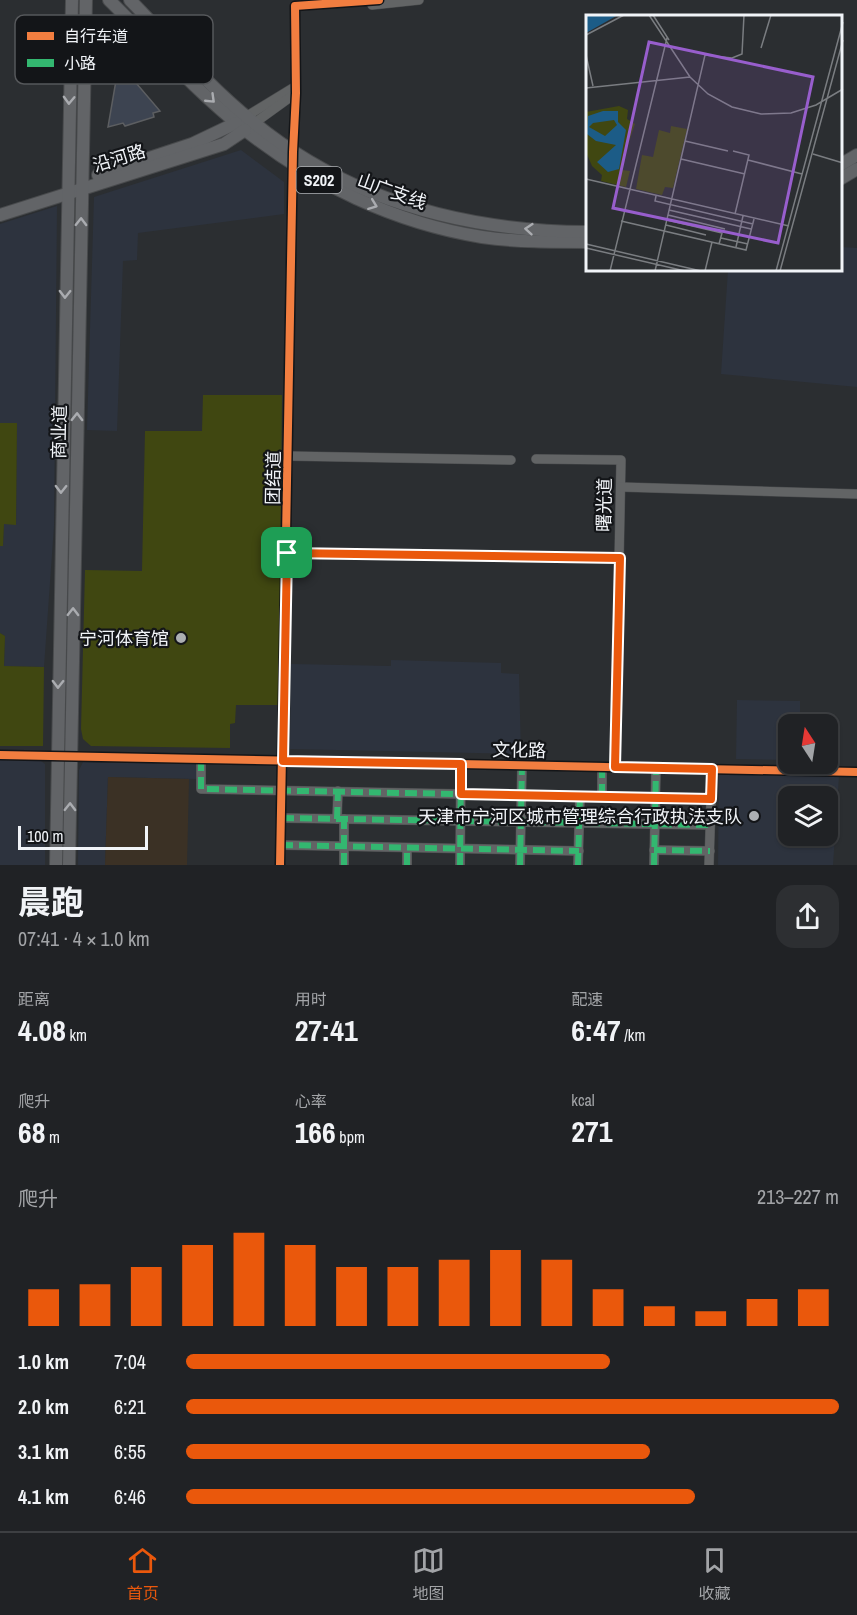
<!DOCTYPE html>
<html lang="zh">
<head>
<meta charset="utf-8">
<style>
	body { margin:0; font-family:"Archivo Narrow","Noto Sans SC",sans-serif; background:#2d2f32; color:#f1f3f6; height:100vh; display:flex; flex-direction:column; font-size:22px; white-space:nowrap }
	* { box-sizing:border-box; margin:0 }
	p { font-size:20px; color:#a2a4a7 }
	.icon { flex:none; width:33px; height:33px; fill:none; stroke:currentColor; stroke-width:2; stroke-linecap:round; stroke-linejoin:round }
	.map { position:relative; height:865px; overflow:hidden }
	.details { display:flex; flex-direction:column; background:#202225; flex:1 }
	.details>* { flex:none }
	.needle { width:39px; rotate:348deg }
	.buttons { position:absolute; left:778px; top:714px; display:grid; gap:12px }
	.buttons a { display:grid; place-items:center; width:60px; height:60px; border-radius:12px; background:#202225; box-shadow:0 2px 4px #0004,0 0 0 2px #3d3f42; font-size:30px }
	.scale { position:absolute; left:18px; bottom:15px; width:130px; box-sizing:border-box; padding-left:6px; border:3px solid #f1f4f8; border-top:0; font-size:16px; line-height:21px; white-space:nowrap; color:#f1f4f8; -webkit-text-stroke:4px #131518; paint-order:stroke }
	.pin { position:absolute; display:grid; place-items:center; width:51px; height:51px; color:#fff; margin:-26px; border-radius:12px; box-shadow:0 3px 9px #0006 }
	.round { display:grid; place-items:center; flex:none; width:63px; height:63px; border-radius:18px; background:#2d2f32 }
	.summary { display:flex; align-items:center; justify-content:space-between; height:102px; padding:0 18px }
	h1 { font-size:33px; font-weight:700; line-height:45px }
	.figures { display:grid; grid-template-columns:repeat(3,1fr); gap:9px; height:102px; padding:6px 18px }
	.figures div { display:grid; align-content:center }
	.figures b { font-size:30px; font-weight:700 }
	.figures small { font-size:16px; font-weight:400 }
	.figures p { font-size:16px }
	.chart { height:168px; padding:12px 18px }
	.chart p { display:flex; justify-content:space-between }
	.chart svg { width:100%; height:108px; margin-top:6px; stroke:#ea580c; stroke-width:6 }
	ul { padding:0 18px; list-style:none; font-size:20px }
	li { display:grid; grid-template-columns:96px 72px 1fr; align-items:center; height:45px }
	li i { height:15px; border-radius:8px; background:#ea580c }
	.menu { display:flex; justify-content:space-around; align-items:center; height:84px; border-top:2px solid #3d3f42; background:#202225; font-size:16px; color:#a2a4a7 }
	.menu a { display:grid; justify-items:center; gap:3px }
	.menu .current { color:#ea580c }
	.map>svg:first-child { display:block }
</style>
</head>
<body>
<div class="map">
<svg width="857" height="865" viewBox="0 0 857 865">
	<rect width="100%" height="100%" fill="#2b2e31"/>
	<g fill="#2d333e" fill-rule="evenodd">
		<polygon points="241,150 284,182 284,214 138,233 137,260 123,261 117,431 87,430 94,197"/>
		<polygon points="57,206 54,526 44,667 4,666 5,636 0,633 0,546 3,545 4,524 16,524 17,424 0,423 0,224"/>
		<polygon points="841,247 857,248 857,387 721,374 728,270 840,270"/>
		<polygon points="391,660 501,663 501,673 519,674 521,754 290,749 291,664 391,666"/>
		<polygon points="737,700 800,701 800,724 789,724 789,760 736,759"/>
		<polygon points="0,760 41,761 45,764 45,865 0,865"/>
		<polygon points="83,762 198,764 197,779 108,777 105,865 78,865 79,770"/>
		<path d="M719 774 839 776 833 865H718ZM789 796H828V836H789Z"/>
	</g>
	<polygon fill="#3b3125" points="108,777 189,779 187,865 105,865"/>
	<g fill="#404711">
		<polygon points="203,395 282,395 279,705 236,705 235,723 230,724 230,748 91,746 83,739 81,729 85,570 142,571 145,431 202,431"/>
		<polygon points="0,423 17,423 16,525 4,524 3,546 0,546"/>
		<polygon points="0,633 5,636 4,666 44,667 43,746 0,746"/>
	</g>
	<polygon fill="#3d4451" stroke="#5c5e61" stroke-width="1.5" points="119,63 160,111 153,113 154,117 125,126 123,123 108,127"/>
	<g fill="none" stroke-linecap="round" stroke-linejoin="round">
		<defs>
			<g id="minor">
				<polyline points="372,5 419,0"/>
				<polyline points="242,119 296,86"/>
				<polyline points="249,127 296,93"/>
				<polyline points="288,456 511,460"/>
				<polyline points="536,459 621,460 615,767"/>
				<polyline points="621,487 857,494"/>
				<polyline points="287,553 620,558"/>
				<polyline points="0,755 857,772"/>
				<polyline points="201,759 201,789 711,799"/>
				<polyline points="602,796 602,767"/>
				<polyline points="282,818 710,825"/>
				<polyline points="337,819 338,791"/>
				<polyline points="281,845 579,851"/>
				<polyline points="654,850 710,851"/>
				<polyline points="280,865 293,152 296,93 295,6 379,0"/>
				<polyline points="344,865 344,819"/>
				<polyline points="407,865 407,848"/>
				<polyline points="460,865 461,764"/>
				<polyline points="520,865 522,765"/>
				<polyline points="578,865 580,796"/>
				<polyline points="654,865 656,768"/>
				<polyline points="709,865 712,769"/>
			</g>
			<g id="major">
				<path d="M109 0C153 43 196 91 244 129 313 184 395 223 482 237 517 242 552 242 587 242"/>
				<path d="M130 0C170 41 208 86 253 122 349 201 464 231 587 232"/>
				<polyline points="840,165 857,155"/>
				<polyline points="98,175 192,144 236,123"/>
				<polyline points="840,179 857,169"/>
				<polyline points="0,215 224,144 245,130"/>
				<polyline points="56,865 72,0"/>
				<polyline points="69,865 86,0"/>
			</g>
		</defs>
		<use href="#minor" stroke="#484a4c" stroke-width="10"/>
		<use href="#major" stroke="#484a4c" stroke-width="14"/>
		<use href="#minor" stroke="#626465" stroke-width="9"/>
		<use href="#major" stroke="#626467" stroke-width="12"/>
		<g stroke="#33b770" stroke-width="6" stroke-dasharray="12 6" stroke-linecap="butt">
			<polyline points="201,759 201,789 711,799"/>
			<polyline points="602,796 602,767"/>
			<polyline points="282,818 710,825"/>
			<polyline points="337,819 338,791"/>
			<polyline points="281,845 579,851"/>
			<polyline points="654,850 710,851"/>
			<polyline points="344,865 344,819"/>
			<polyline points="407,865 407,848"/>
			<polyline points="460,865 461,764"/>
			<polyline points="520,865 522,765"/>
			<polyline points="578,865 580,796"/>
			<polyline points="654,865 656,768"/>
		</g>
		<defs>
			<g id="cycleway">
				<polyline points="0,755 857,772"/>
				<polyline points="280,865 293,152 296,93 295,6 379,0"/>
			</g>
		</defs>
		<use href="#cycleway" stroke="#131518" stroke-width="11"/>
		<use href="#cycleway" stroke="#f27e40" stroke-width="8"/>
	</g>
	<defs><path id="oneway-chevron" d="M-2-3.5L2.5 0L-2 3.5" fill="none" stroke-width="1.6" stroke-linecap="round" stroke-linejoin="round" transform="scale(1.5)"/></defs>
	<g stroke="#aaacb0">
		<use href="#oneway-chevron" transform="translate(211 99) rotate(44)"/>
		<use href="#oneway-chevron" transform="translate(69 100) rotate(92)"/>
		<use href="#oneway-chevron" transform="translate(373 205) rotate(21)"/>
		<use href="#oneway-chevron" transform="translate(81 222) rotate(-89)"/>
		<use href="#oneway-chevron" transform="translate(529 229) rotate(-175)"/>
		<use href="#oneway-chevron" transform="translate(65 294) rotate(91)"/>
		<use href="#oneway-chevron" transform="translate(77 417) rotate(-89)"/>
		<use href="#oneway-chevron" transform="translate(61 489) rotate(91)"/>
		<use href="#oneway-chevron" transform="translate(73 612) rotate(-89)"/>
		<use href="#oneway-chevron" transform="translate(58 684) rotate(91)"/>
		<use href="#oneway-chevron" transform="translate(70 807) rotate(-89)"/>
	</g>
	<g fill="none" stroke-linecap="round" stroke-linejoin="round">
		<defs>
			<polygon id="route" points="287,553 620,558 615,767 712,769 711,799 461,794 461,764 283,761"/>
		</defs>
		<use href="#route" stroke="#fff" stroke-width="12"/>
		<use href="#route" stroke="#ea580c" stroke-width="8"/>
	</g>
	<g fill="#acafb2" stroke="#131518" stroke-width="2">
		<circle cx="181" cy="638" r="6"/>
		<circle cx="754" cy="816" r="6"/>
	</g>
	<g text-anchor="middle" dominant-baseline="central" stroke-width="4.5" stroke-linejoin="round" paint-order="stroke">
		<rect fill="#131518" stroke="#aeb1b5" stroke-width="1.5" x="296.5" y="167" width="45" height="26" rx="4.5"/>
		<g font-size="16" font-weight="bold" fill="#f1f4f8">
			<text x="319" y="180">S202</text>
		</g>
		<g font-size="18" fill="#f1f4f8" stroke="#131518">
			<text transform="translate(119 158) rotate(-17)">沿河路</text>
			<text transform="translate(392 191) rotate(20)">山广支线</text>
			<text transform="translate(59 432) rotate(-89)">商业道</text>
			<text transform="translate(273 478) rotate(-89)">团结道</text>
			<text transform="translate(604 505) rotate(-89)">曙光道</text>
			<text transform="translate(519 750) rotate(1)">文化路</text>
		</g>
		<g font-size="18" fill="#f1f4f8" stroke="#131518" text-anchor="end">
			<text x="169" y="638">宁河体育馆</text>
			<text x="742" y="816">天津市宁河区城市管理综合行政执法支队</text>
		</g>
	</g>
	<g transform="translate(586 15)">
		<rect width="256" height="256" fill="#2b2e31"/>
		<path d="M33 91 42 95 41 104 49 109 36 147V155L44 156 40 172 15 166 16 160 6 151 0 137V97ZM85 111 101 114 87 173 79 172 76 180 50 174 56 140 67 142 73 115 84 118Z" fill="#404711"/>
		<path d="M0 0H32L0 18ZM17 96H32V107L40 115 33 154 22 157 11 147 30 130 10 126 1 119 2 101ZM28 105 31 110 19 121 3 112 7 108Z" fill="#1c5c87" fill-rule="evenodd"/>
		<path fill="none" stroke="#7a7d81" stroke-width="1.5" d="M63 0 104 62 122 79 146 92 175 99 205 98 230 90 257 74M67 0 83 25M0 20 38 0M175 33 185 0M0 40 7 71M0 73 104 62M99 126 142 136M147 136 163 140 149 199M227 139 257 148M95 144 159 159M162 145 216 159M0 164 203 211M70 181 69 186 167 209M83 195 165 214M82 200 139 214M81 205 136 218 133 229M35 206 160 235 168 204M80 210 120 220M135 223 162 229M0 229 115 256M150 232 157 201M0 233 99 256M24 256 81 23M69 256 119 40 146 43 156 39 158 0M119 256 126 227M190 256 257 7M194 256 257 25"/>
		<path fill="#985ecd" fill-opacity="0.15" stroke="#985ecd" stroke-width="3" d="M63 27 227 62 192 228 27 193Z"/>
		<rect width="256" height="256" fill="none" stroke="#f1f4f8" stroke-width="3"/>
	</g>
	<rect x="15" y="15" width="198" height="69" rx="9" fill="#131518" stroke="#56585b" stroke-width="1.5"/>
	<rect x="27" y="32" width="27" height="8" fill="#f27e40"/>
	<rect x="27" y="59" width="27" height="8" fill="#33b770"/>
	<g font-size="16" fill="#f1f4f8">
		<text x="64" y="42">自行车道</text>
		<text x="64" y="69">小路</text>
	</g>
</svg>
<div class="buttons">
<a><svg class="needle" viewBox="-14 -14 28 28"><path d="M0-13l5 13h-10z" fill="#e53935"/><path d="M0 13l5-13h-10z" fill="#a2a4a7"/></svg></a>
<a><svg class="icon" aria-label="layers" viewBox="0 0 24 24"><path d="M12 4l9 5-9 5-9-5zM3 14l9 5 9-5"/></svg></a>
</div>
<div class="scale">100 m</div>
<div class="pin" style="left:287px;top:553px;background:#1e9e55"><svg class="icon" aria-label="arrive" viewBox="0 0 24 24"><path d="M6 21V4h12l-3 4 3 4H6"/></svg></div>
</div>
<section class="details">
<div class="summary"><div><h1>晨跑</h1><p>07:41 · 4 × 1.0 km</p></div><a class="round"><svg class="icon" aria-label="share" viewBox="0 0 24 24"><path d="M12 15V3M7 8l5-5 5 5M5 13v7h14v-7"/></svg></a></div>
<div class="figures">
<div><p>距离</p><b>4.08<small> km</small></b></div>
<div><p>用时</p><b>27:41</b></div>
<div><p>配速</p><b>6:47<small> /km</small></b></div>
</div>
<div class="figures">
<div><p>爬升</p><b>68<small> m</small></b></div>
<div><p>心率</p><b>166<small> bpm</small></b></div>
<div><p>kcal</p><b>271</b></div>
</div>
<div class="chart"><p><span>爬升</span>213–227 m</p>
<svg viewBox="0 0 160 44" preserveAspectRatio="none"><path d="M5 44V29M15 44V27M25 44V20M35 44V11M45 44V6M55 44V11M65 44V20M75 44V20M85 44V17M95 44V13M105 44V17M115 44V29M125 44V36M135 44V38M145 44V33M155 44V29"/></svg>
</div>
<ul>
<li><b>1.0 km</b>7:04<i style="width:65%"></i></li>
<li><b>2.0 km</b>6:21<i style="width:100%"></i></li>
<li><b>3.1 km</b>6:55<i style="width:71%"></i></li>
<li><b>4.1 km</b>6:46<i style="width:78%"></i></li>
</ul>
</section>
<nav class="menu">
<a class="current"><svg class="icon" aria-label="home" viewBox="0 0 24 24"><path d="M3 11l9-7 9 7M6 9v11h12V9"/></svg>首页</a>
<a><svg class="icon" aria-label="map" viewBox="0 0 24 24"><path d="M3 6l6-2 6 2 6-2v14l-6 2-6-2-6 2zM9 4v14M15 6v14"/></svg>地图</a>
<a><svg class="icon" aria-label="saved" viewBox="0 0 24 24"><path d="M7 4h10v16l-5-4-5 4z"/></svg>收藏</a>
</nav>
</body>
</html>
